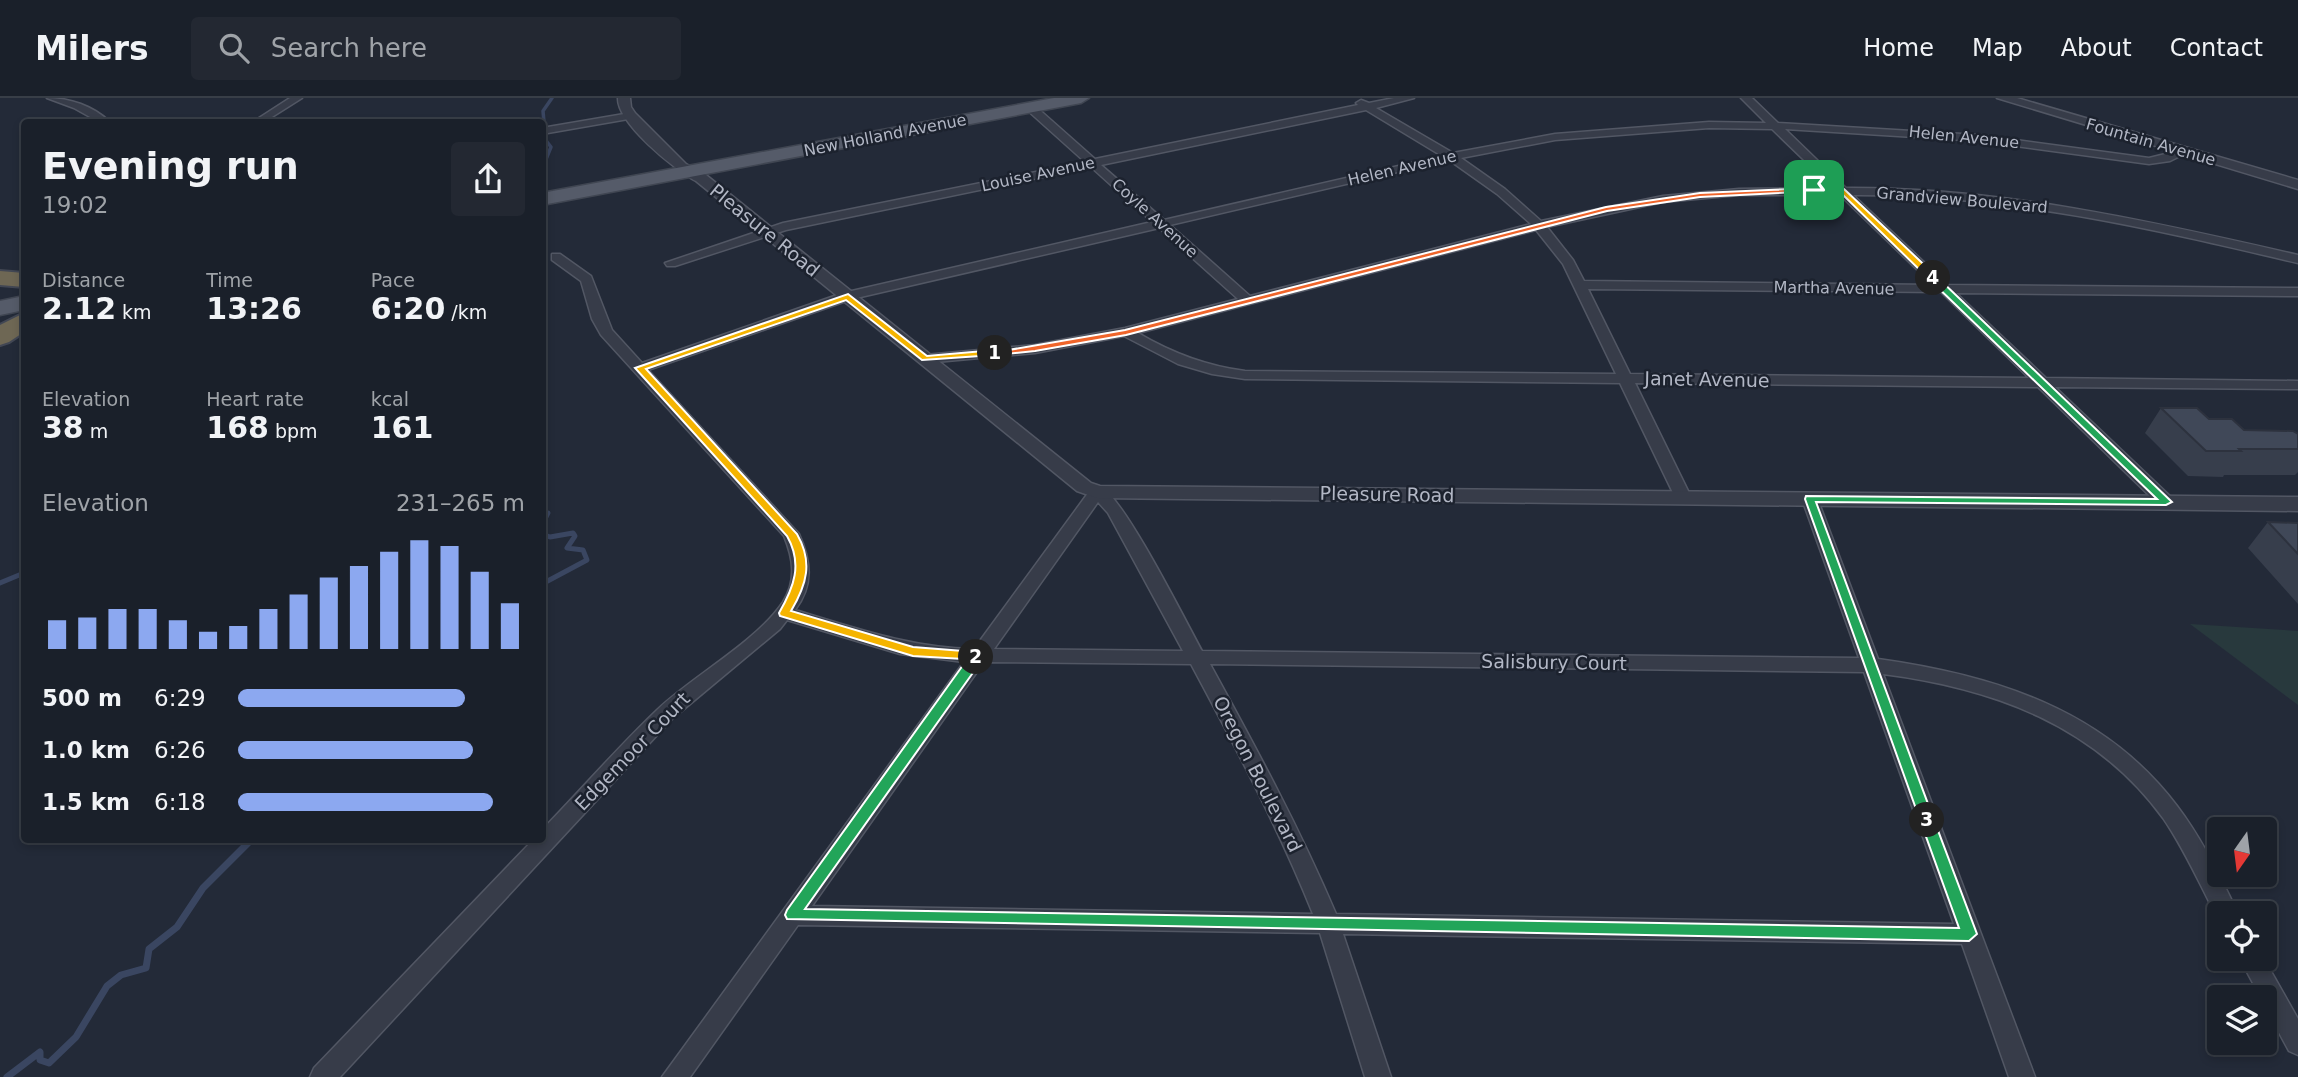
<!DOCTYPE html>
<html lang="en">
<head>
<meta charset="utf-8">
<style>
	body { margin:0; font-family:"DejaVu Sans",sans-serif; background:#232832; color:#f1f3f6; height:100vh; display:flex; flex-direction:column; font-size:26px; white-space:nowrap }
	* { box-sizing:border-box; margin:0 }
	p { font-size:23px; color:#9fa3a8 }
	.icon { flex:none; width:38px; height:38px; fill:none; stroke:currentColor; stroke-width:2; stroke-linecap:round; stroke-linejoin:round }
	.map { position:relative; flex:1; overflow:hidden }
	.side { position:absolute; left:21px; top:21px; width:525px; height:724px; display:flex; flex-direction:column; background:#1a202a; border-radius:7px; box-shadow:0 4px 10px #0003,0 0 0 2px #383e47 }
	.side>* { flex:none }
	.needle { width:46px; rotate:194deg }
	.fabs { position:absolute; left:2207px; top:719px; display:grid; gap:14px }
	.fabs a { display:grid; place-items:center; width:70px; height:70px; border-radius:7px; background:#1a202a; box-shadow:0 4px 10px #0003,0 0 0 2px #383e47; font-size:35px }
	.pin { position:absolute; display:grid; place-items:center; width:60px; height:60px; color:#fff; margin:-30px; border-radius:14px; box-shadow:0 4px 10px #0006 }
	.km { position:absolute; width:35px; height:35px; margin:-18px; border-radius:50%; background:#222; color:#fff; font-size:19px; line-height:35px; text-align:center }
	.round { display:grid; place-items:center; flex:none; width:74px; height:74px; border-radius:7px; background:#232832 }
	.overview { display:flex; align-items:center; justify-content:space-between; height:119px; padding:0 21px }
	h1 { font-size:38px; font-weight:800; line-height:52px }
	.figures { display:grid; grid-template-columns:repeat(3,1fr); gap:10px; height:119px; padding:7px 21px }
	.figures div { display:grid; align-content:center }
	.figures b { font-size:30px; font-weight:800 }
	.figures small { font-size:19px; font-weight:400 }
	.figures p { font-size:19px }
	.chart { height:196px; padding:14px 21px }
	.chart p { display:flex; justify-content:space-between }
	.chart svg { width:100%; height:126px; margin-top:7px; stroke:#8ca8f0; stroke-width:6 }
	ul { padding:0 21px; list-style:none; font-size:23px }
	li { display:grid; grid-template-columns:112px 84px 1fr; align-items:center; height:52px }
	li i { height:18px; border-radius:9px; background:#8ca8f0 }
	header { display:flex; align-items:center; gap:42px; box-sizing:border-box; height:98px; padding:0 35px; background:#1a202a; border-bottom:2px solid #383e47 }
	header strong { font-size:33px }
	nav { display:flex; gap:38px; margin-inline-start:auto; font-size:24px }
	.search { width:490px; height:63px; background:#232832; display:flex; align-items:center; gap:18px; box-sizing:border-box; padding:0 24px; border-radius:7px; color:#9fa3a8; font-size:26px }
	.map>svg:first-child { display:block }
</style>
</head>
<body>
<header>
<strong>Milers</strong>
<div class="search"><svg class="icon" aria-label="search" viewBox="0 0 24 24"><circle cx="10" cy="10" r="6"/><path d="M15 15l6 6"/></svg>Search here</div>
<nav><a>Home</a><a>Map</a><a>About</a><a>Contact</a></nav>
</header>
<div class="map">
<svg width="2298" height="979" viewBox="0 0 2298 979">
	<rect width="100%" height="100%" fill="#232a38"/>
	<polygon fill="#28393d" points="2190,526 2298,533 2298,607"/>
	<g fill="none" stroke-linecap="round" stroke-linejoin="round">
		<g stroke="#3a4661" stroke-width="3.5">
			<polyline points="544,24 543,13 552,0"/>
			<polyline points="542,71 551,49 544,40"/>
		</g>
		<g stroke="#3a4661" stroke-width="5">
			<polyline points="542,416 548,415 542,427"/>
			<polyline points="542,436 550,439 573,435 575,438 567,450 583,452 587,462 542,486"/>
			<polyline points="0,485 24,475"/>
		</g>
		<polyline stroke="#3a4661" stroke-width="7" points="7,979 40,954 40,962 49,965 76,939 107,888 121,877 146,870 149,851 177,829 203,790 251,742"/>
		<defs>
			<g id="minor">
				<path d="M47 0C70 0 93 8 110 24H99L74 10Z"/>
				<polygon points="290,0 302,0 264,24 253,24"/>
				<path d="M1394 0H1414L1376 10 1453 55 1555 36 1709 24 1766 25 1741 0H1752L1778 25 1979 37 2149 60 2186 51V55L2170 63 2149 66 1979 43 1785 31 1846 90C1999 89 2150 123 2298 157V165C2153 131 2003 96 1853 97L1948 187 2298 190V198L1956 195 2046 280 2298 283V291L2055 289 2172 400 2174 404 2166 409 2160 408 2038 289 1635 285 1691 399 1683 404 1675 399 1620 285 1245 281 1212 276 1178 266 1124 238 1035 255 925 265 918 261 925 257 1035 247 1125 230 1238 201 1159 130 852 201 648 272 799 436C811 463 814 487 795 512 855 530 911 550 974 551L1091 391C1096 389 1098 388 1102 390 1125 402 1186 524 1202 553L1859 560 1802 401 1810 396 1816 397 1878 561C1993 577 2104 611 2177 708 2202 741 2221 779 2238 816H2219V823C2201 789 2185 752 2163 720 2095 627 1993 590 1883 576L2035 979H2009L1962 846 1343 836 1391 979H1365L1320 835 798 827 690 979H662L964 564 900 556 787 522 780 531 672 621 340 979H310L314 970 533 742H542V732C581 692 617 650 657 612 694 577 755 545 783 504 797 482 793 460 784 438L601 237 592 221 581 183 552 162V156H560L591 178 612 232 642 265 843 195 1152 124 1091 69 786 132 675 168H667L665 165 783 125 1085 64 1026 11V7H1034L1095 61 1358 7 1356 5 1361 2 1369 5ZM1366 12 1442 58 1164 122 1101 67ZM1709 30 1772 31 1833 90 1739 91 1663 98 1541 123 1505 91 1461 60 1555 42ZM1449 62 1497 96 1531 126 1250 198 1170 127ZM1739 97H1840L1933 187 1584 183 1573 162 1547 129 1663 104ZM1536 132 1563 166 1616 276 1245 273C1206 268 1172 255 1138 235ZM1588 191 1941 194 2029 280 1630 276ZM1098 404 1108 415 1183 553 994 551ZM984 564 1191 566C1235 648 1278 729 1313 816L812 808ZM1210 566 1864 574 1954 826 1336 816C1299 729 1255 648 1210 566Z"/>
				<polygon points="630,15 634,16 634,20 542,36 542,30"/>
				<polygon points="2240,861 2264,861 2298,921 2298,957 2289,953 2264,907 2264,900 2261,900"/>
			</g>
			<g id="tertiary">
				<path d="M618 0H630L631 9 635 15 686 66 706 77 1091 385 1100 388 2298 399V413L1097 400 1077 393 696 83C674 71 617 25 618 0Z"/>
				<polygon points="1997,0 2017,0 2298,82 2298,91"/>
			</g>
			<g id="primary">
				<polygon points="1054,0 1089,0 1081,5 542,107 542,95"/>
				<polygon points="24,198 24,212 0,217 0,203"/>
			</g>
			<g id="motorway">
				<polygon points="0,173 24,175 24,189 0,187"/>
				<polygon points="24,215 24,234 9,244 0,247 0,227"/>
			</g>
		</defs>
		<use href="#minor" stroke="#525764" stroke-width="3"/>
		<use href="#tertiary" stroke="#525764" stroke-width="3"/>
		<use href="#primary" stroke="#404652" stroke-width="3"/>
		<use href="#motorway" stroke="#424754" stroke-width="4"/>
		<use href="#minor" fill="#373c49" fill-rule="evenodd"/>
		<use href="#tertiary" fill="#373c49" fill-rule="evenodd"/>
		<use href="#primary" fill="#555b69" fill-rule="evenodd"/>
		<use href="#motorway" fill="#6e6754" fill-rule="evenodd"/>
	</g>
	<g fill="#373e4c">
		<polygon points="2161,310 2209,321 2244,332 2298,336 2298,374 2295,377 2224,377 2223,379 2188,378 2145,335"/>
		<polygon points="2268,424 2298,425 2298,506 2248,450"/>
	</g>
	<g fill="#404858" stroke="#2d323e" stroke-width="2">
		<polygon points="2161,310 2197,310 2209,321 2232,321 2244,332 2293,333 2298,336 2298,351 2239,351 2241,353 2206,353"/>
		<polygon points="2268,424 2298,425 2298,456"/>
	</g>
	<polygon fill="#f0652b" stroke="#fff" stroke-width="2" points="1814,90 1817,93 1700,99 1607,113 1126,237 1035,253 995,257 991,255 1125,232 1606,109 1700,95"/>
	<path fill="#f5b400" stroke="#fff" stroke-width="2" d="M848 196 927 258 995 252 1000 255 995 257 922 262 846 202 646 271 797 436C813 464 807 486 791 513L913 549 976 554 982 559 980 562 913 558 780 518 779 515C794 489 803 466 787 438L635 270Z"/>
	<polygon fill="#22a559" stroke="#fff" stroke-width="2" points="976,554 982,556 982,562 805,811 1959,830 1920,722 1927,717 1934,722 1977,836 1969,843 787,821 785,817 787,812 971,556"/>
	<polygon fill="#22a559" stroke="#fff" stroke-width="2" points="1930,178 1936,178 2172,404 2166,407 1816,404 1934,722 1927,728 1920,722 1805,401 1806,398 2157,401 1930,182"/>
	<polygon fill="#f5b400" stroke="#fff" stroke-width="2" points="1812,90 1844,91 1936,178 1936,182 1930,182 1840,94 1814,94"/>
	<g text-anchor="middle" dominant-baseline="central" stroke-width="5" stroke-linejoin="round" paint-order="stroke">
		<g font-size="16" fill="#b2b7c5" stroke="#1c222e">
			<text transform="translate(885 37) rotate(-11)">New Holland Avenue</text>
			<text transform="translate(1964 39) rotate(6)">Helen Avenue</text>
			<text transform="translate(2151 44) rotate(16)">Fountain Avenue</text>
			<text transform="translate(1402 70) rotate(-13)">Helen Avenue</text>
			<text transform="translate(1038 76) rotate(-12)">Louise Avenue</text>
			<text transform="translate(1962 102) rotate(5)">Grandview Boulevard</text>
			<text transform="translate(1155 120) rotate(42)">Coyle Avenue</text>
			<text transform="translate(1834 190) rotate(1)">Martha Avenue</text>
		</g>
		<g font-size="19" fill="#b2b7c5" stroke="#1c222e">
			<text transform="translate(765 132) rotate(39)">Pleasure Road</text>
			<text transform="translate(1707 281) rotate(1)">Janet Avenue</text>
			<text transform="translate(1387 396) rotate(1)">Pleasure Road</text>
			<text transform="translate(1554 564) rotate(1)">Salisbury Court</text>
			<text transform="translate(632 653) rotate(-46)">Edgemoor Court</text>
			<text transform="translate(1258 676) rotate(63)">Oregon Boulevard</text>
		</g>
	</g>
</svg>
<div class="fabs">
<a><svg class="needle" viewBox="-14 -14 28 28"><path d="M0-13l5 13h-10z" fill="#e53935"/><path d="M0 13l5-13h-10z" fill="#9fa3a8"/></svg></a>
<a><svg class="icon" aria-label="locate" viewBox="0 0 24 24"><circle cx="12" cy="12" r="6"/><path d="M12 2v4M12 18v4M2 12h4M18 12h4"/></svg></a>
<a><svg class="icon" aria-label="layers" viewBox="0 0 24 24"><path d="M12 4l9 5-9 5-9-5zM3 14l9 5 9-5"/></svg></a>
</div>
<div class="pin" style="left:1814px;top:92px;background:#1e9e55"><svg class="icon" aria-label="arrive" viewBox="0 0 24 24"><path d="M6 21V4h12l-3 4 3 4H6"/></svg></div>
<b class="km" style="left:995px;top:255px">1</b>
<b class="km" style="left:976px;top:559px">2</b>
<b class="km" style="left:1927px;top:722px">3</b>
<b class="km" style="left:1933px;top:180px">4</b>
<section class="side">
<div class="overview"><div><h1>Evening run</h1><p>19:02</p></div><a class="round"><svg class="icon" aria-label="share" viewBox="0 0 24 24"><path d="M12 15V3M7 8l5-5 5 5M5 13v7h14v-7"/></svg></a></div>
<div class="figures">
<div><p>Distance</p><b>2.12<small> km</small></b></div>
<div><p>Time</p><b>13:26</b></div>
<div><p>Pace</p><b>6:20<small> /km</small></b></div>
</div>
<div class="figures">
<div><p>Elevation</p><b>38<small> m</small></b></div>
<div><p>Heart rate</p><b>168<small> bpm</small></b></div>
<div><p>kcal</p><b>161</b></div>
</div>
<div class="chart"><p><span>Elevation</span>231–265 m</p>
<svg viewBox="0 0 160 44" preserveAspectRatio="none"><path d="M5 44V34M15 44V33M25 44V30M35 44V30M45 44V34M55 44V38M65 44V36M75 44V30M85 44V25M95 44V19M105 44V15M115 44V10M125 44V6M135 44V8M145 44V17M155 44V28"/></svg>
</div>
<ul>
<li><b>500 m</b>6:29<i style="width:79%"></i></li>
<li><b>1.0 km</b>6:26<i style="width:82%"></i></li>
<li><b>1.5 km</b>6:18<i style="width:89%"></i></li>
</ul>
</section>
</div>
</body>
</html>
